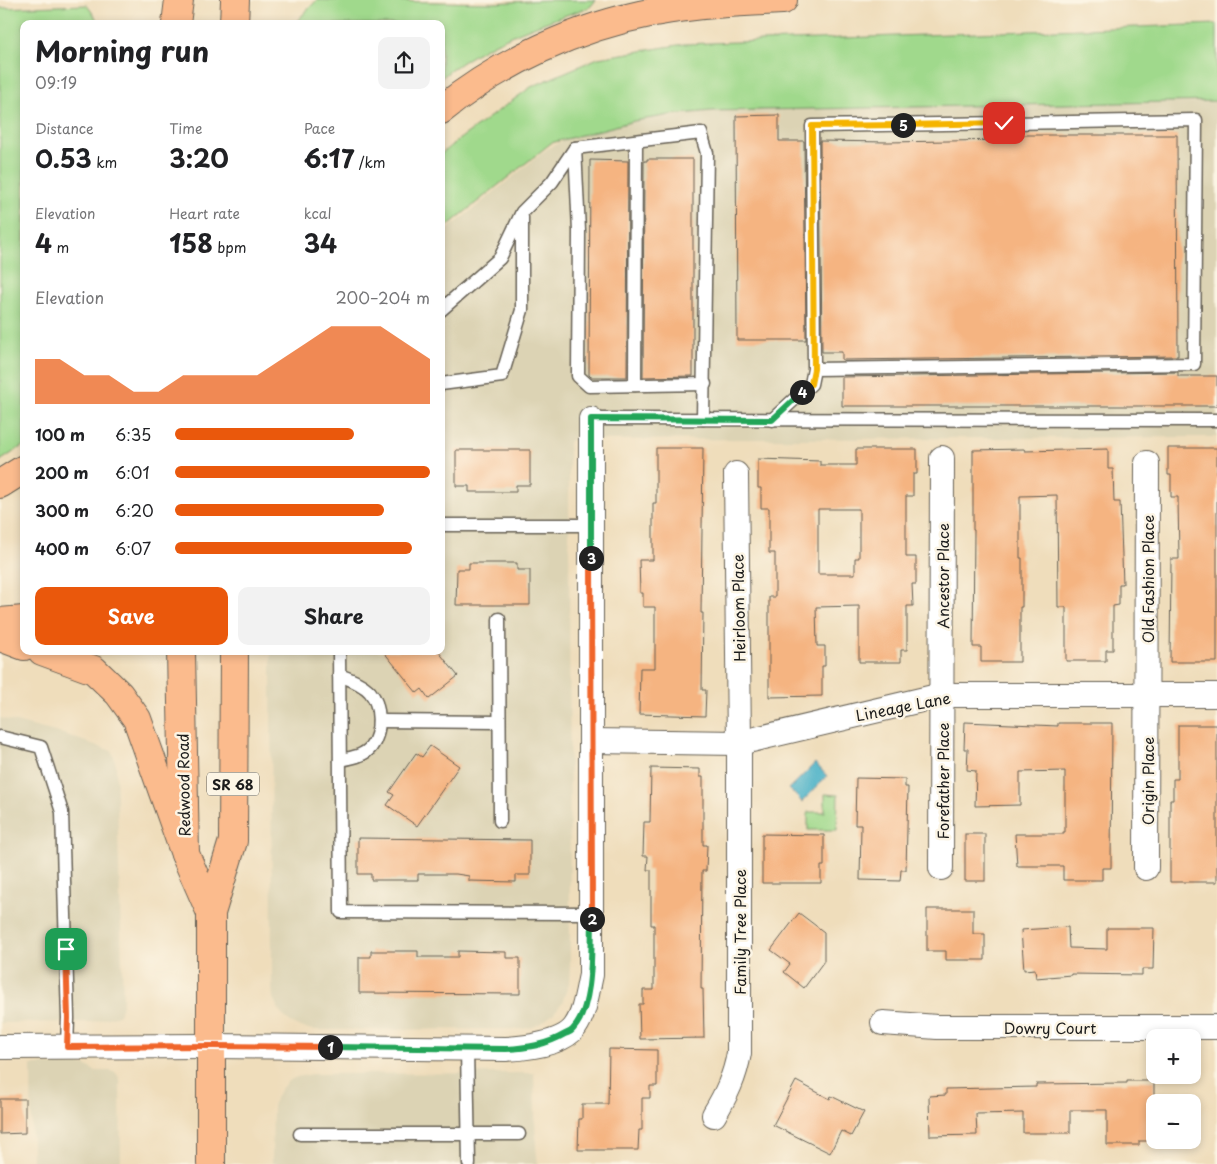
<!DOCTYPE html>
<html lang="en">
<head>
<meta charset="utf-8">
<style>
	body { margin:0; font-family:"Playpen Sans",sans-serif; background:#f2f2f2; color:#202124; height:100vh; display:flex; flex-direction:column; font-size:19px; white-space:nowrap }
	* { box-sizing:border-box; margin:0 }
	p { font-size:16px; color:#757577 }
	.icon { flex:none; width:28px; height:28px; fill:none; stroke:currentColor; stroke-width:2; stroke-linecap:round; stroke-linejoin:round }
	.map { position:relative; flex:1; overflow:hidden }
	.details { position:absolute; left:20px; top:20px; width:425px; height:635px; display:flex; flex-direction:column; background:#fff; border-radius:10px; box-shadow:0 2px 8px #0003 }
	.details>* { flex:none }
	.tools { position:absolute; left:1146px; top:1029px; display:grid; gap:10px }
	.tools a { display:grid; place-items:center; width:55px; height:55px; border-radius:10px; background:#fff; box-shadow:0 2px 8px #0003; font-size:25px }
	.pin { position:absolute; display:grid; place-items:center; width:42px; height:42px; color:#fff; margin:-21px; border-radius:10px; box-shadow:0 2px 8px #0006 }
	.km { position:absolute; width:25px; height:25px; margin:-12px; border-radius:50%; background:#222; color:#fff; font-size:14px; line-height:25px; text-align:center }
	.round { display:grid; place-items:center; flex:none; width:52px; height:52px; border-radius:10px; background:#f2f2f2 }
	.summary { display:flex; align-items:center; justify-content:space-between; height:85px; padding:0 15px }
	h1 { font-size:28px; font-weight:700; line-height:38px }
	.metrics { display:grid; grid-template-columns:repeat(3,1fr); gap:8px; height:85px; padding:5px 15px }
	.metrics div { display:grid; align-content:center }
	.metrics b { font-size:25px; font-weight:700 }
	.metrics small { font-size:14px; font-weight:400 }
	.metrics p { font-size:14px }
	.chart { height:140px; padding:10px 15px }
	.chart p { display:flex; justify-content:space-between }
	.chart svg { width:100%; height:90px; margin-top:5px; fill:#ea580c; opacity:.7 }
	.cta { display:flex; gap:10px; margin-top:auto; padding:10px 15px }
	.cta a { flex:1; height:58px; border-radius:10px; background:#ea580c; color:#fff; font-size:20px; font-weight:700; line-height:58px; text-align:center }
	.cta a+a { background:#f2f2f2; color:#202124 }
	ul { padding:0 15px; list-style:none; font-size:16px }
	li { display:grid; grid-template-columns:80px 60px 1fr; align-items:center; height:38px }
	li i { height:12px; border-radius:6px; background:#ea580c }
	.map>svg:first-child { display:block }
</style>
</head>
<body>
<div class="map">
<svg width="1217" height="1164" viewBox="0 0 1217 1164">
	<rect width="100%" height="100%" fill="#fcf5e5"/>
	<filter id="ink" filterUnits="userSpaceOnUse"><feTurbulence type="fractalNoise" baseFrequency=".02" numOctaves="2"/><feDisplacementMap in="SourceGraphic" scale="10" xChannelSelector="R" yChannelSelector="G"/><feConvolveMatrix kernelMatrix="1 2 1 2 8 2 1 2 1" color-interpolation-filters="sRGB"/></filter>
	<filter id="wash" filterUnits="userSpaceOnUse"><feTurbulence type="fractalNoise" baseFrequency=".0096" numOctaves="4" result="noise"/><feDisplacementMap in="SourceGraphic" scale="20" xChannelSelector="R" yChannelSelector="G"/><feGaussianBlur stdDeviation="1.12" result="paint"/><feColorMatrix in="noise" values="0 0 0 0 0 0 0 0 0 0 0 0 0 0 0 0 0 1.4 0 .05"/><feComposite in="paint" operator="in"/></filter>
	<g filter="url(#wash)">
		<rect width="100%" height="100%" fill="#efddbb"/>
		<g fill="#dcd3b4">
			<polygon points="1217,101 1217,437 569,440 570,966 569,983 562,1003 553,1014 544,1021 533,1027 522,1029 313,1030 304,1028 293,1024 281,1014 273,998 272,987 271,651 441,651 441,235 547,149 566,139 634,121 670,115 711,111"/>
			<polygon points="0,718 63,734 112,751 116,765 123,1000 119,1015 92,1022 0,1023"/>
			<polygon points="31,1065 85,1065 95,1071 110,1071 116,1073 120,1079 121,1164 32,1164"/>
			<polygon points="534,1073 536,1147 538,1164 272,1164 273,1107 275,1098 281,1089 288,1081 297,1077 312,1074"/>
		</g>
		<g fill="#a0d98c" stroke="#5e7a54">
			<path d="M317 0 494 3 545 0H596L590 7C537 25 484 42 441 78V24H294Z"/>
			<polygon points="87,5 100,24 24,24 24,445 0,461 0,8"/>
			<polygon points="1217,24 1217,101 711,111 670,115 634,121 551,143 441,231 441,154 454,143 531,87 598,58 684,44"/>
			<polygon points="825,794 838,795 837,830 808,830 808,812 825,812"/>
		</g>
		<polygon fill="#48b1c7" stroke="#326672" points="815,763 827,776 802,802 789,789"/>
		<g id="blocks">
			<g fill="#f5b481" fill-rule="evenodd">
				<polygon points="779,115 779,141 804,141 806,340 737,340 736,116"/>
				<polygon points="1008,135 1177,135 1178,356 842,360 842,352 822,352 820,141 888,142 1008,140"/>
				<polygon points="647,159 693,159 693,376 643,377 644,161 647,161"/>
				<polygon points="590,160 628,161 627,377 591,377 589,375"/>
				<polygon points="1178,372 1178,376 1217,376 1217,406 842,406 842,377"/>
				<polygon points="656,448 703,448 701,613 703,613 702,690 706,690 705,716 639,714 640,668 655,668 655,607 643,607 643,593 640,593 639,560 653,560 653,503 656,503"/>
				<polygon points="1168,448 1217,448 1217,662 1170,662 1171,559 1179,559 1178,497 1171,497 1171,475 1168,475"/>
				<path d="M856 449H917V474H913V496H906V557H916V584H912L913 606H907V650H901V662H859V606L816 607 817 646H825V666H822V696L769 697V597H775V553H769V508H761V488H758V459L820 461V465H856ZM818 509H859V558H855V574H818Z"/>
				<polygon points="1024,449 1025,451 1108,449 1108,469 1113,469 1114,502 1120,502 1123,584 1119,584 1119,605 1113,606 1113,650 1106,650 1106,661 1066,661 1066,607 1058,607 1057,495 1020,496 1020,558 1022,558 1022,607 1020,607 1020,662 981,662 981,647 973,647 974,530 973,530 973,450"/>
				<polygon points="456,450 530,450 530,485 516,485 516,492 469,492 469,486 456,486"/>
				<polygon points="469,563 517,563 517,570 530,570 530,605 456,605 457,569 469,569"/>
				<polygon points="383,651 438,651 458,676 429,699 422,689 417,693"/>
				<polygon points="965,722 1058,726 1058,723 1112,723 1111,868 1102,868 1102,880 1063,880 1063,866 1017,866 1015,834 1063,834 1063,832 1065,832 1065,771 1020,772 1020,805 975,806 976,771 967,770 968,749 964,749"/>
				<polygon points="1178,725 1217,725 1217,882 1170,882 1170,800 1173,800 1173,779 1178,779"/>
				<polygon points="430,746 459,766 417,826 387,805 394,795 389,792 416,753 422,757"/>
				<polygon points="651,768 700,769 700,777 703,777 703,845 707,845 706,871 702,871 701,989 703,989 704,1038 640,1039 639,1004 643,1004 643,990 654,990 654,925 651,925 651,870 647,870 648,856 643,856 644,822 650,822"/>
				<polygon points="856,778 905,779 905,787 908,787 906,870 901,870 900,881 860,880 861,825 855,825"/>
				<polygon points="762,834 824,835 824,866 821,866 821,883 762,883"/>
				<rect x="965" y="834" width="20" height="47"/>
				<polygon points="358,838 530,840 530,875 516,875 516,882 469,881 469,876 456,874 418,874 418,880 371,880 371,874 358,874"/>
				<polygon points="927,909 973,909 973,934 985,934 985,960 946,960 946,951 927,951"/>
				<polygon points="799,913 824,932 824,961 804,988 784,972 790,964 771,950"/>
				<polygon points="1068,927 1069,948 1107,949 1107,928 1154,928 1153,969 1142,969 1142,975 1071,974 1071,975 1036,978 1035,969 1024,970 1021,930"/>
				<polygon points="371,951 418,951 418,957 458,957 458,951 506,952 506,958 520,958 520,994 359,993 359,957 371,957"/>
				<polygon points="609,1049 657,1050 657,1086 650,1086 650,1098 642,1098 642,1130 639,1130 638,1150 578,1150 579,1119 582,1119 582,1104 608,1104"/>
				<polygon points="796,1081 830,1099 831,1096 864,1112 851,1136 841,1131 830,1153 773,1125"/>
				<polygon points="1127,1081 1154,1081 1154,1141 1139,1141 1139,1145 1107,1145 1107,1110 1070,1110 1070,1133 1023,1133 1023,1113 976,1114 977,1135 930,1136 929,1096 946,1095 946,1089 1036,1087 1036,1084 1127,1083"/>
				<polygon points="0,1099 25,1099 25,1133 0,1134"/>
			</g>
		</g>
	</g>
	<g filter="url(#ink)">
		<use href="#blocks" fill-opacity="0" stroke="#666054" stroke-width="1"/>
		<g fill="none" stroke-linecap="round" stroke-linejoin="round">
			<defs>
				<g id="service">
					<polyline points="575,148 579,231 578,376 589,386 705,384"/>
					<polyline points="441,310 500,258 522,212 552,182 575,148 701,133 707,153 703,419"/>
					<polyline points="441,384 502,376 522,310 522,217"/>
					<polyline points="635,385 636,141"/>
					<polyline points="591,419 1217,420"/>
					<polyline points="772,420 811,384 814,369 812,126 1196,120 1194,364 814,369"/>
					<polyline points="441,525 591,525"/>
					<polyline points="499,619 500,821"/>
					<polyline points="339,651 341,912 592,913"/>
					<path d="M339 675C349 679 362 683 370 692 381 705 382 733 371 747 364 756 351 758 340 760"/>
					<polyline points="379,721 499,722"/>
					<polyline points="0,737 41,747 62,812 68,1018 67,1047"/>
					<polyline points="467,1048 469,1164"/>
					<polyline points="300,1134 519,1134"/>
				</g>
				<g id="minor">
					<polyline points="591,741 739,743 942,695 1217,695"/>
					<polyline points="941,868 942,458"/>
					<polyline points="1146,868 1147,463"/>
					<polyline points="883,1023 937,1027 1217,1027"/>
					<path d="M0 1047 212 1046 506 1049C524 1048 563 1044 575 1027 585 1013 587 992 591 975V419"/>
					<path d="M714 1115C726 1095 735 1077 739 1053V743L736 474"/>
				</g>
				<g id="primary">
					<polyline points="234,24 235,0"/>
					<polyline points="181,651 185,854 211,913"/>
					<polyline points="211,1164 211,913 233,841 234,651"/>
				</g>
				<g id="motorway">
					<polyline points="176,24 179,0"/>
					<path d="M441 110C502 61 577 27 654 12 696 4 740 2 783 0"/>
					<polyline points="0,484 24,469"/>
					<polyline points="0,622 24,620"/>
					<polyline points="0,637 24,646"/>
					<polyline points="42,651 94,670 119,694 137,719 185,854"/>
				</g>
			</defs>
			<use href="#service" stroke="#666054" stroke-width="15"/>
			<use href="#minor" stroke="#666054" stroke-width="26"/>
			<use href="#primary" stroke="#666054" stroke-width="30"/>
			<use href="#motorway" stroke="#666054" stroke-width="30"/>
			<use href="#service" stroke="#fff" stroke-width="12"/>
			<use href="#minor" stroke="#fff" stroke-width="24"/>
			<use href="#primary" stroke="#fbbb8d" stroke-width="28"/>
			<use href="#motorway" stroke="#fbbb8d" stroke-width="28"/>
		</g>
	</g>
	<g fill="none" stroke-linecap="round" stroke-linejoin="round" filter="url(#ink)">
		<defs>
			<polyline id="split-1" points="66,949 68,1018 67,1047 212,1046 330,1047"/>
			<path id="split-2" d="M330 1047 506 1049C527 1048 546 1045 565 1034 568 1033 572 1031 574 1028 594 1005 591 948 592 919"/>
			<polyline id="split-3" points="591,558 592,919"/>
			<polyline id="split-4" points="591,558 591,419 772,420 802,392"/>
			<polyline id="split-5" points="802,392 811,384 814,369 812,126 903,125"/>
			<polyline id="split-6" points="903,125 1004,123"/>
		</defs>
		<use href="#split-1" stroke="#fff" stroke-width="10"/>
		<use href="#split-2" stroke="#fff" stroke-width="10"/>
		<use href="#split-3" stroke="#fff" stroke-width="10"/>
		<use href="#split-4" stroke="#fff" stroke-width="10"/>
		<use href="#split-5" stroke="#fff" stroke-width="10"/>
		<use href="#split-6" stroke="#fff" stroke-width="10"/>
		<use href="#split-1" stroke="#f0652b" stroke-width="6"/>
		<use href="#split-2" stroke="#22a559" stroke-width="6"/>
		<use href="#split-3" stroke="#f0652b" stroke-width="6"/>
		<use href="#split-4" stroke="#22a559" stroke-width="6"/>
		<use href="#split-5" stroke="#f5b400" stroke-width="6"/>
		<use href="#split-6" stroke="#f5b400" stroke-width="6"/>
	</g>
	<g text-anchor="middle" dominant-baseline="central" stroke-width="5" stroke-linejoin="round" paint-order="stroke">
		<rect fill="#fcf5e5" stroke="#5f5d58" stroke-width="1" x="207" y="772.5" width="52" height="23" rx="4"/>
		<g font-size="14" font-weight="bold" fill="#1c1c1c">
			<text x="233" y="784">SR 68</text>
		</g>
		<g font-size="15" fill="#1c1c1c" stroke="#fcf5e5">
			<text transform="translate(942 576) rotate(-90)">Ancestor Place</text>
			<text transform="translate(1147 579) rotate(-90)">Old Fashion Place</text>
			<text transform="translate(738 608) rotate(-91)">Heirloom Place</text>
			<text transform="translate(903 706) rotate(-11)">Lineage Lane</text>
			<text transform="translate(942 781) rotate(-90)">Forefather Place</text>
			<text transform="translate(1147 781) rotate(-90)">Origin Place</text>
			<text transform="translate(183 785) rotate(-91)">Redwood Road</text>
			<text transform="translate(739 932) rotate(-90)">Family Tree Place</text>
			<text x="1050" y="1027">Dowry Court</text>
		</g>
	</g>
</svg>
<div class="tools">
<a>+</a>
<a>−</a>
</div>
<div class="pin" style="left:66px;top:949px;background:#1e9e55"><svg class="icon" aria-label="arrive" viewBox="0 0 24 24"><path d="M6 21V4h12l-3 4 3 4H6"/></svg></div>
<div class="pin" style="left:1004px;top:123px;background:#d93025"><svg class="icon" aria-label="check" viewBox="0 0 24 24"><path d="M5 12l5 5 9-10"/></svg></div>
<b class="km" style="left:330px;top:1047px">1</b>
<b class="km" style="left:592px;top:919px">2</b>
<b class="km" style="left:591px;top:558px">3</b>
<b class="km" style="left:802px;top:392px">4</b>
<b class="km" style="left:903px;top:125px">5</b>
<section class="details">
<div class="summary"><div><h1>Morning run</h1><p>09:19</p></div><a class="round"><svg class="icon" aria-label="share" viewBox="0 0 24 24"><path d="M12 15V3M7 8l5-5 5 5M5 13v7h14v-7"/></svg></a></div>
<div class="metrics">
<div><p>Distance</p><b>0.53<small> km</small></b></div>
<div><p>Time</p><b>3:20</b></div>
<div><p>Pace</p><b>6:17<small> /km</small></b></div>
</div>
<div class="metrics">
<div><p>Elevation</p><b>4<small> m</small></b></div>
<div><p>Heart rate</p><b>158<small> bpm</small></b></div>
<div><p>kcal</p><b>34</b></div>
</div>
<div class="chart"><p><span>Elevation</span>200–204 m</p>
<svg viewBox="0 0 160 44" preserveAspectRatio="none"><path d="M0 44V22L10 22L20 30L30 30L40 38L50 38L60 30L70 30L80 30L90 30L100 22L110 14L120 6L130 6L140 6L150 14L160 22V44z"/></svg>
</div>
<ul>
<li><b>100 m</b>6:35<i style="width:70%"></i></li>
<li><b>200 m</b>6:01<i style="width:100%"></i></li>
<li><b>300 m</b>6:20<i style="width:82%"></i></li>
<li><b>400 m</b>6:07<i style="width:93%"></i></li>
</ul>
<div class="cta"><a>Save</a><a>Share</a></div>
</section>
</div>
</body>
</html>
